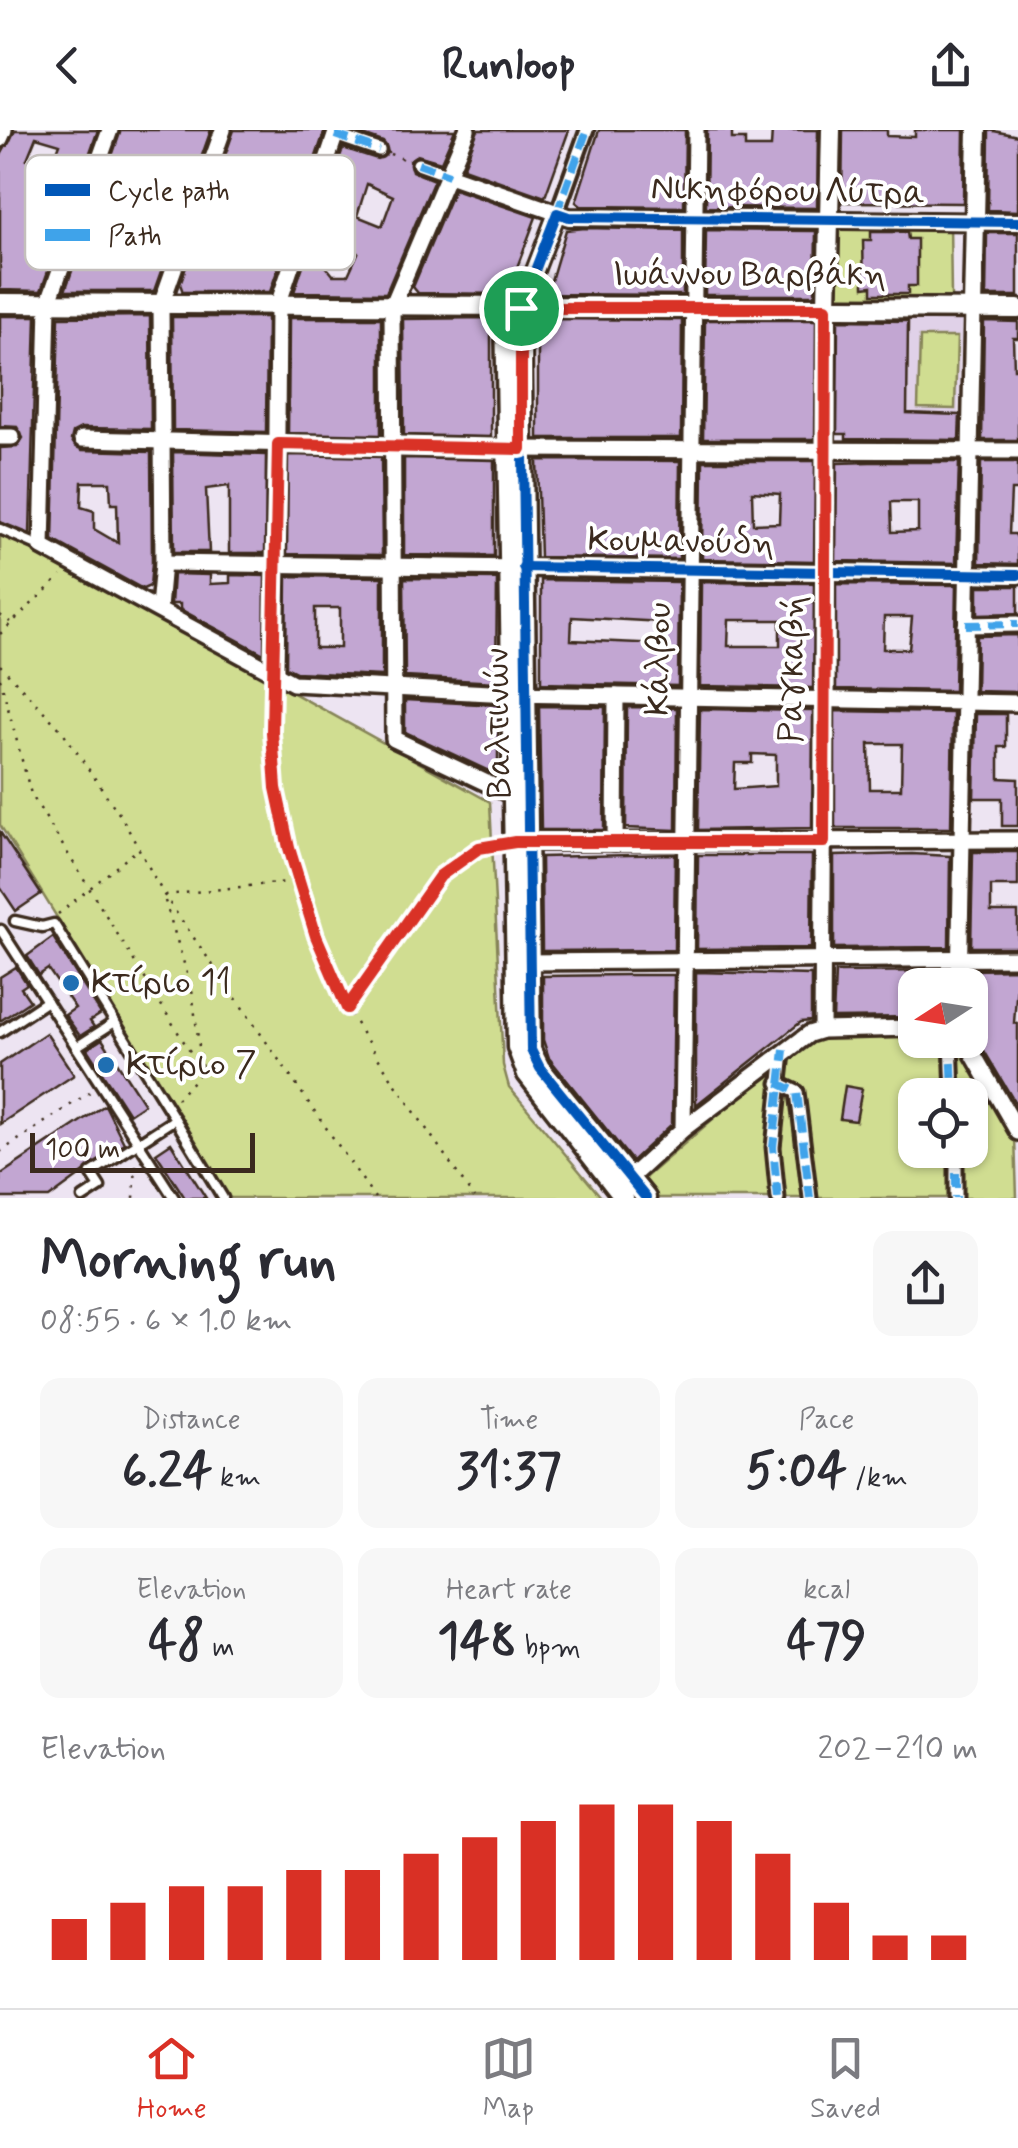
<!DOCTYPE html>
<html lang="en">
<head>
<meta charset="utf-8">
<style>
	body { margin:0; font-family:Mynerve,sans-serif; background:#f7f7f7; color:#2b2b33; height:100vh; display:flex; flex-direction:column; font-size:38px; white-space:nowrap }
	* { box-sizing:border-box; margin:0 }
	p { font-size:32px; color:#7c7c81 }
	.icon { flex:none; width:55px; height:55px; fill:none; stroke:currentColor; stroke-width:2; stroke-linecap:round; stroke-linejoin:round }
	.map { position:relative; height:1068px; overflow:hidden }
	.details { display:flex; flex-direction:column; background:#fff; flex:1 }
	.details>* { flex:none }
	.needle { width:65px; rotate:258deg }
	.fabs { position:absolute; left:898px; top:838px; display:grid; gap:20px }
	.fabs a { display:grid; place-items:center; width:90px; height:90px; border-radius:20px; background:#fff; box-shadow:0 2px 8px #0004; font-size:50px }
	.scale { position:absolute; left:30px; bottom:25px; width:225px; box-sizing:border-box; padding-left:10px; border:5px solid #3b2a1e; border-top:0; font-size:28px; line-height:35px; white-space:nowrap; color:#3b2a1e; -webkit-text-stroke:8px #fff; paint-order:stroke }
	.pin { position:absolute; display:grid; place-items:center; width:85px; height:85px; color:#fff; margin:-42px; border:5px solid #fff; border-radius:50%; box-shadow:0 2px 10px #0007 }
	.round { display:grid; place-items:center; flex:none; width:105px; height:105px; border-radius:20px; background:#f7f7f7 }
	.headline { display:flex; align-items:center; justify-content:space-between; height:170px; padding:0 40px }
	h1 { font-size:55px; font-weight:700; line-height:75px }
	.figures { display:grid; grid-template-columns:repeat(3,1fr); gap:15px; height:170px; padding:10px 40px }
	.figures div { display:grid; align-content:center; border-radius:20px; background:#f7f7f7; text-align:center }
	.figures b { font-size:50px; font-weight:700 }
	.figures small { font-size:28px; font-weight:400 }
	.figures p { font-size:28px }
	.chart { height:280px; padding:20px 40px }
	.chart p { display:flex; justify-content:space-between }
	.chart svg { width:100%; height:180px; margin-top:10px; stroke:#d93025; stroke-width:6 }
	header { display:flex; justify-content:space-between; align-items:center; height:130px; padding:0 40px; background:#fff; font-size:45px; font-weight:700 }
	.tabs { display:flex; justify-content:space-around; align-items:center; height:140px; border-top:2px solid #e1e1e2; background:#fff; font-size:28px; color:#7c7c81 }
	.tabs a { display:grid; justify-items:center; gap:5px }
	.tabs .selected { color:#d93025 }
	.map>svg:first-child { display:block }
</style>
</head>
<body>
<header><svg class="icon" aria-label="back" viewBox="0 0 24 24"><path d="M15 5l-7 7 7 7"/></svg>Runloop<svg class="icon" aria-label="share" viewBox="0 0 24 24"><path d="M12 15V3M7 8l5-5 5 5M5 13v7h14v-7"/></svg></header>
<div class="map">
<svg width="1018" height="1068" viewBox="0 0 1018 1068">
	<rect width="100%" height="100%" fill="#ede4f2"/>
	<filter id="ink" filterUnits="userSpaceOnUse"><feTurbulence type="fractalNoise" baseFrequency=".01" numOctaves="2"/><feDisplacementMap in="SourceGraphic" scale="20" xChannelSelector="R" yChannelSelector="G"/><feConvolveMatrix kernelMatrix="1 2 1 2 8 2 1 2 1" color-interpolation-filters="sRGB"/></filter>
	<g filter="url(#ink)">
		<polygon fill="#e0d1e8" points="875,190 961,191 957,313 871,311"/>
		<g fill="#d0dd91" stroke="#868458" stroke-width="2.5" fill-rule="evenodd">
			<polygon points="950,91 951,167 833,168 832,92"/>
			<polygon points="920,207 957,207 955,279 918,278"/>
			<polygon points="0,405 32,418 490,672 503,935 509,957 602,1068 230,1068 0,695"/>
			<path d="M915 904V910H960L1015 1007 1017 1068H653L640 1052 801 913 820 906ZM915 965H970V1020H915Z"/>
		</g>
		<g fill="#c2a6d2" stroke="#3b2a1e" stroke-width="2.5" fill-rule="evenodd">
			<path d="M15 0H98L41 161 0 160V27ZM36 7 60 14 51 38 27 29Z"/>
			<polygon points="121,0 211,0 154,161 65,161"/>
			<path d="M234 0H325L270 162H183L180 154ZM243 58 266 66 254 98 232 92Z"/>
			<path d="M349 0H455L441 32 417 25 410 30 412 41 434 50 386 163 294 162 343 18 377 29 388 22 383 12ZM367 54 393 66 382 96 357 86ZM333 115 358 123 348 145H333L325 135Z"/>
			<polygon points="478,0 569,0 545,67 463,38"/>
			<polygon points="599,0 685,0 684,77 581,76 576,72"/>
			<polygon points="707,0 732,0 732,9 745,9 745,17 771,17 772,0 818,0 817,78 706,77"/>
			<polygon points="843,0 887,0 887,6 915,7 915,0 964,0 963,73 842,72"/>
			<polygon points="989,0 1018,6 1018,81 988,80"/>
			<polygon points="454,59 536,87 507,164 418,163 413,157"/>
			<polygon points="585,98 683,100 683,165 547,164 566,100"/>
			<polygon points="706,100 816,101 815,165 705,165"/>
			<polygon points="871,102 907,102 908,109 917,109 917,156 908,156 908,164 872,164 872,156 864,157 863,110 871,110"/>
			<polygon points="987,103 1018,103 1018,166 986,166"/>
			<polygon points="0,186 36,186 30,404 0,392 0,318 17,317 23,308 17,297 0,296"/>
			<path d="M150 186 151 299 81 298 73 302 71 310 82 320 151 322 152 433 150 456 143 459 53 410 59 187ZM82 352H110L111 374H117L118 413 94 399V381L81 377Z"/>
			<polygon points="172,187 267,187 266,302 173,300"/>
			<polygon points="289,188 381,188 381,305 288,303"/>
			<polygon points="491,188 491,307 404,305 403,189"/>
			<polygon points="538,189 682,190 681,308 538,308"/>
			<polygon points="705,190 816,190 815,309 703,309"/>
			<polygon points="838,190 908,191 907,283 960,285 959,310 846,309 846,304 837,304"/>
			<polygon points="984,191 1018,192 1018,208 1013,208 1014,239 1018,239 1018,310 982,310"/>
			<polygon points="173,322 266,325 265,423 229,423 229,356 206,359 209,422 174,422"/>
			<polygon points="288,325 381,327 382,425 287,424"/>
			<polygon points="404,328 494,330 494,426 404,425"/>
			<polygon points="537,330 680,331 679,429 540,427"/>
			<path d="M703 331H815L814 431 702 429ZM752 362 780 364 779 393 753 394Z"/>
			<path d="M870 332H959L956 433 836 431 837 333ZM891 372H918V401L892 402Z"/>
			<polygon points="981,332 1018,332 1018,360 1011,360 1009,404 1015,404 1018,410 1018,434 979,433"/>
			<polygon points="173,444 210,445 210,454 230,453 230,445 265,446 264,524 180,479 180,474 171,474"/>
			<path d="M287 446 382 447V546L296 542 286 537ZM315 478H340V518H315Z"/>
			<polygon points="404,448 497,449 496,552 405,547"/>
			<path d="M541 450 679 452 678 556 541 553ZM572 487 662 492 661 514 571 510Z"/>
			<path d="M701 452 814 453 813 558 700 556ZM729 490H780V516H728Z"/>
			<path d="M836 454 956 455 954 561 836 559ZM884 487H912L909 519H883Z"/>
			<polygon points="978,456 1018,456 1018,483 978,484"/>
			<polygon points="1018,505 1018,562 976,561 977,506"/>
			<polygon points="405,570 498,575 498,639 493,643 405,602"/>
			<polygon points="539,576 605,577 604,700 541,700"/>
			<polygon points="627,577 677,578 676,700 626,698"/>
			<path d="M700 579 813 581 812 698 698 700ZM752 624 776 625V656L734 659 735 633H752Z"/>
			<path d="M835 581 953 583 951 698H835ZM869 614H902L901 659H870Z"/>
			<polygon points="976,584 1006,584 1006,617 999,617 999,648 1018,649 1018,696 1002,696 1002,668 974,668"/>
			<polygon points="0,702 41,764 16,781 0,757"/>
			<polygon points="973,722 1018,722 1018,756 991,756 991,782 1018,782 1018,817 971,817"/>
			<polygon points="675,724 674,820 542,821 541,727"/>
			<polygon points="912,724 950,726 949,817 834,818 834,726"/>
			<polygon points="698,725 812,725 811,818 697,819"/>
			<polygon points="53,807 101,884 90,891 94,897 80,906 65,885 75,878 48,839 39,845 27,826"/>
			<polygon points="16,837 27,854 21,858 30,871 0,891 0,847"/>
			<polygon points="1018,839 1014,893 1018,894 1018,978 970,897 973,840"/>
			<polygon points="947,841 948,855 915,855 915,887 833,888 835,842"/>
			<polygon points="696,842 811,845 811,891 801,892 696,975"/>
			<polygon points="630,845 674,845 672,994 632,1031 549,928 543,910 543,846"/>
			<polygon points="46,903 74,945 0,994 0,934"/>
			<polygon points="102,909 144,974 129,984 87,919"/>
			<polygon points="845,956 862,959 856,991 840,989"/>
			<polygon points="105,975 124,1013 49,1068 0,1068 0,1045"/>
			<polygon points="171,1013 206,1068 185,1068 156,1023"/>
		</g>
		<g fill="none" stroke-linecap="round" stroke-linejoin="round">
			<defs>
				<g id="service">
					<polyline points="0,399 42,417"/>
					<polyline points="15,791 42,797 54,794 175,989 91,1043 100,1057 83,1068"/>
					<polyline points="1,800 174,1068"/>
					<polyline points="0,902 47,871"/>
					<polyline points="76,917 115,892"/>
					<polyline points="175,989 223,1068"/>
				</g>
				<g id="pedestrian">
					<polyline points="335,5 379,20"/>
					<polyline points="418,34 449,45"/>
					<polyline points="557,83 587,0"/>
					<polyline points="951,910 953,965"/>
					<polyline points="778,953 797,962 810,1068"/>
					<polyline points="956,1020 956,1068"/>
					<polyline points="778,1068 773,1017 783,923"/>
				</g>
				<g id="minor">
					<polyline points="110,0 48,174 42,417 293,553 510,564 1018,573"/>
					<polyline points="467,0 392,177 394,609 514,666"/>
					<polyline points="0,9 4,0"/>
					<polyline points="449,45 569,87 1018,92"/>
					<polyline points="521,177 557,83"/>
					<polyline points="0,307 12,307"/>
					<polyline points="82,309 505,319 1018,321"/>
					<polyline points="163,433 1018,445"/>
					<polyline points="159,478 163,433 161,175 223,0"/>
					<polyline points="966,495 1018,494"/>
					<polyline points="275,544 278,175 337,0"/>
					<polyline points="517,712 1018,710"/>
					<polyline points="615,712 616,566"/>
					<polyline points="521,832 1018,828"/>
					<polyline points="959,855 973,178"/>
					<polyline points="822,900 827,178"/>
					<polyline points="965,910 1018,1002"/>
					<polyline points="683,999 696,0"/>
					<polyline points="623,1054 683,999 809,904 822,900 915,898"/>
				</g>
				<g id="tertiary">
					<polyline points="0,173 1018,179"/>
					<polyline points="505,177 517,917 527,944 624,1068"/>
					<polyline points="521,177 531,920 540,938 646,1068"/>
					<polyline points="827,178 831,0"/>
					<polyline points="973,178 977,0"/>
				</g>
			</defs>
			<use href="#service" stroke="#3b2a1e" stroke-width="15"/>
			<use href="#pedestrian" stroke="#3b2a1e" stroke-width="19"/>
			<use href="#minor" stroke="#3b2a1e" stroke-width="22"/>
			<use href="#tertiary" stroke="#3b2a1e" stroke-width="25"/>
			<g stroke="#3b2a1e" stroke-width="2.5" stroke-dasharray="2.5 8" stroke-linecap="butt">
				<polyline points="390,24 406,30"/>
				<polyline points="0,485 10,492"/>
				<polyline points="0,504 61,446"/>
				<polyline points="0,535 63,602 122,688 164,765 375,1068"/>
				<polyline points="0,548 31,664 202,941"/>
				<path d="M274 561C270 659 296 792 347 878 385 943 432 1005 474 1068"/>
				<polyline points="165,765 296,751"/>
				<polyline points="165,771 192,860 202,941 177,969"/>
				<polyline points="58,784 137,720"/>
				<path d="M348 877C383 825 432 726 498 715"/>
				<polyline points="0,1022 90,962"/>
				<polyline points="134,1068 136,1035"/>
			</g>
			<use href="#service" stroke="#fff" stroke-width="8"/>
			<use href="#pedestrian" stroke="#fff" stroke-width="11"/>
			<use href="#minor" stroke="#fff" stroke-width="15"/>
			<use href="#tertiary" stroke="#fff" stroke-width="18"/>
			<g stroke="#3fa3ea" stroke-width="8" stroke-dasharray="15 8" stroke-linecap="butt">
				<polyline points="335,5 379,20"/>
				<polyline points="418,34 449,45"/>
				<polyline points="557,83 587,0"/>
				<polyline points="966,495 1018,494"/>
				<polyline points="951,910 953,965"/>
				<polyline points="778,953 797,962 810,1068"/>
				<polyline points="956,1020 956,1068"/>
				<polyline points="778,1068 773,1017 784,920"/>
			</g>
			<defs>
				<g id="cycleway">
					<polyline points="523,437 1018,445"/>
					<polyline points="646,1068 540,938 531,920 521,177 557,83 569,87 1018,92"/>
				</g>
			</defs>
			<use href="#cycleway" stroke="#fff" stroke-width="16"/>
			<use href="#cycleway" stroke="#0057b8" stroke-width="10"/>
		</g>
	</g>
	<g fill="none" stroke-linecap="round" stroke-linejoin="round" filter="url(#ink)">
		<defs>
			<polygon id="route" points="521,178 826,178 824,712 515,712 479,718 440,746 347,878 316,806 289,718 276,658 272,602 278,314 521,319"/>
		</defs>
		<use href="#route" stroke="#fff" stroke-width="20"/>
		<use href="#route" stroke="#d93025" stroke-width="12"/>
	</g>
	<g fill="#1f6fb2" stroke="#fff" stroke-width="4">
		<circle cx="71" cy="853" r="10"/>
		<circle cx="106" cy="935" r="10"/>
	</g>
	<g text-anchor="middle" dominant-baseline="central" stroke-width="8" stroke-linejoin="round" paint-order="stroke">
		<g font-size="35" fill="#3b2a1e" stroke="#fff">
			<text transform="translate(788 61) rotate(1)">Νικηφόρου Λύτρα</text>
			<text x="749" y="145">Ιωάννου Βαρβάκη</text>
			<text transform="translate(681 412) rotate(1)">Κουμανούδη</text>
			<text transform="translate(659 529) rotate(-89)">Κάλβου</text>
			<text transform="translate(793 539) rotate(-89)">Ραγκαβή</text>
			<text transform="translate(499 593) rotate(-91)">Βαλτινών</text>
		</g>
		<g font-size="35" fill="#3b2a1e" stroke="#fff" text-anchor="start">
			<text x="91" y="853">Κτίριο 11</text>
			<text x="126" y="935">Κτίριο 7</text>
		</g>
	</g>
	<rect x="25" y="25" width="330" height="115" rx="15" fill="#fff" stroke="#c4bfbc" stroke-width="2.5"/>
	<rect x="45" y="54" width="45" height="12" fill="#0057b8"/>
	<rect x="45" y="99" width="45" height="12" fill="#3fa3ea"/>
	<g font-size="28" fill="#3b2a1e">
		<text x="108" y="70">Cycle path</text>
		<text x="108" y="115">Path</text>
	</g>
</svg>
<div class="fabs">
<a><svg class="needle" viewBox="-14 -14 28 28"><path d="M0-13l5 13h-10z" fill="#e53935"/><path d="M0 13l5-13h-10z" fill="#7c7c81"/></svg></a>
<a><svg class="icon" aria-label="locate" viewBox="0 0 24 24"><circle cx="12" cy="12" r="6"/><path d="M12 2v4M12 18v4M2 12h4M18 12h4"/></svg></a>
</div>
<div class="scale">100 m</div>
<div class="pin" style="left:521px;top:178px;background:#1e9e55"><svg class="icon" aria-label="arrive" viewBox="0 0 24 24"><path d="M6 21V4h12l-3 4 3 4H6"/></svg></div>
</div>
<section class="details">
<div class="headline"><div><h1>Morning run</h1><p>08:55 · 6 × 1.0 km</p></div><a class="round"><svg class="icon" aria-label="share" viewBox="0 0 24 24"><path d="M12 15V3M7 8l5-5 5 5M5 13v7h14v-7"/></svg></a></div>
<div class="figures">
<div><p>Distance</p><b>6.24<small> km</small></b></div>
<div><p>Time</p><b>31:37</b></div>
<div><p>Pace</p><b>5:04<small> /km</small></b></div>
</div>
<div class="figures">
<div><p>Elevation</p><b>48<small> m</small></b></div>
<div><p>Heart rate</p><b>148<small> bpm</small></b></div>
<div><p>kcal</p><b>479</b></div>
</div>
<div class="chart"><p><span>Elevation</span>202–210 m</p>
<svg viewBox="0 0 160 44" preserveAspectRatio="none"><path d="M5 44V34M15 44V30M25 44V26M35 44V26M45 44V22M55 44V22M65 44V18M75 44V14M85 44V10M95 44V6M105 44V6M115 44V10M125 44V18M135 44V30M145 44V38M155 44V38"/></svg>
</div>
</section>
<nav class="tabs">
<a class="selected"><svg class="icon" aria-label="home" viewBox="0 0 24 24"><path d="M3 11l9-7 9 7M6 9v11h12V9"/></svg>Home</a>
<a><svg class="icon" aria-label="map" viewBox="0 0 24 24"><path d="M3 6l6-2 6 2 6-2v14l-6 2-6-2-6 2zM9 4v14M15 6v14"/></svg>Map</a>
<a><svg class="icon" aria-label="saved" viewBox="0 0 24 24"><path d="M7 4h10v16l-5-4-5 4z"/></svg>Saved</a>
</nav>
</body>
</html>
